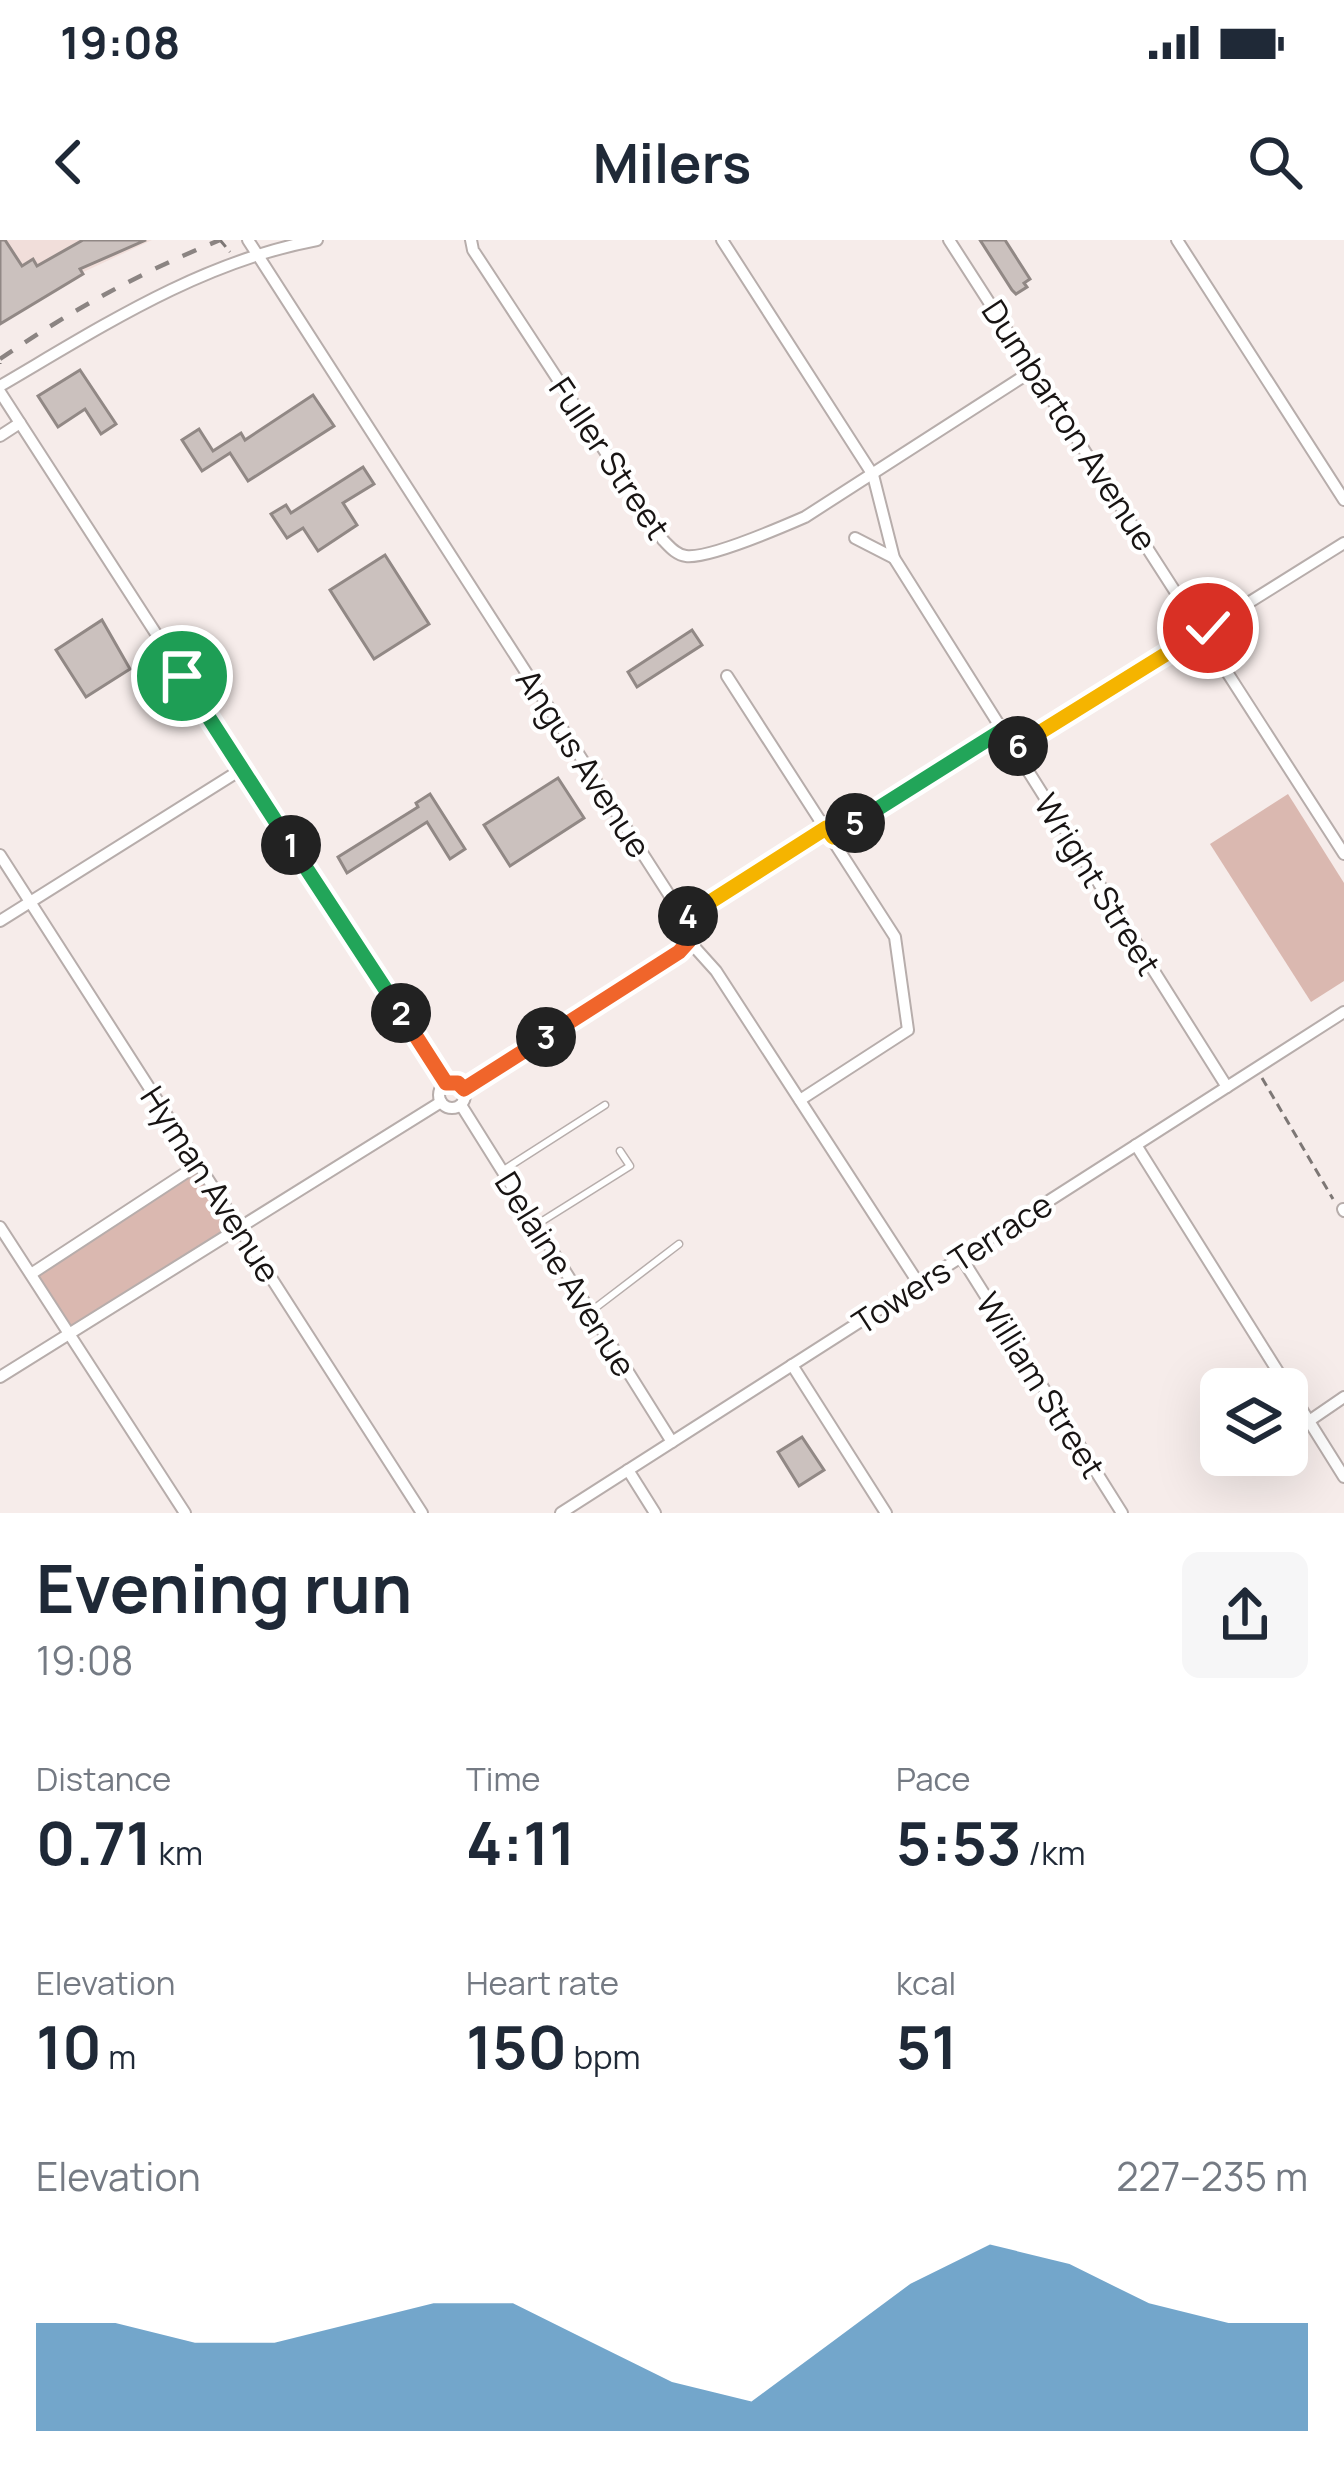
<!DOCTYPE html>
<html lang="en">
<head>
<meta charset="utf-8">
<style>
	body { margin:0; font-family:Manrope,sans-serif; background:#f6f6f7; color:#1f2937; height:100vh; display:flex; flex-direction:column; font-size:45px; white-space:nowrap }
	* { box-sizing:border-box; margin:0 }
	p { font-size:39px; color:#747a83 }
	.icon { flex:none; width:66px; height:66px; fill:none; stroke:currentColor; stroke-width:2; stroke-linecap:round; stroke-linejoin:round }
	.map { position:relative; height:1273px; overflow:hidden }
	.details { display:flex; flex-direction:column; background:#fff; flex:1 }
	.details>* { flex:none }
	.tools { position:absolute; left:1200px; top:1128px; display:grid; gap:24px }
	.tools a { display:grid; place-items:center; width:108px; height:108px; border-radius:18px; background:#fff; box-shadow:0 12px 48px #0002; font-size:60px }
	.pin { position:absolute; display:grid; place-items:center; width:102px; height:102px; color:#fff; margin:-51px; border:6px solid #fff; border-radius:50%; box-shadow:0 3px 12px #0007 }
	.km { position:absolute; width:60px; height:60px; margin:-30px; border-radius:50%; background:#222; color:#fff; font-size:33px; line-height:60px; text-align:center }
	.round { display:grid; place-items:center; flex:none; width:126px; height:126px; border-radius:18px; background:#f6f6f7 }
	.summary { display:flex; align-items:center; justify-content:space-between; height:204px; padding:0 36px }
	h1 { font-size:66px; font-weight:700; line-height:90px }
	.stats { display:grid; grid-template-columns:repeat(3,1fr); gap:18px; height:204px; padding:12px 36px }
	.stats div { display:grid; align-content:center }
	.stats b { font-size:60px; font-weight:700 }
	.stats small { font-size:33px; font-weight:400 }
	.stats p { font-size:33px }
	.chart { height:336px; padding:24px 36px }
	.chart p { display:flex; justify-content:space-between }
	.chart svg { width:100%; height:216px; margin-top:12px; fill:#3981b6; opacity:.7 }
	.status { display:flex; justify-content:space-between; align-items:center; height:84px; padding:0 60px; background:#fff; direction:ltr }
	.status svg { height:33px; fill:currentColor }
	header { display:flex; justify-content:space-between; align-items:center; height:156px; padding:0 36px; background:#fff; font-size:54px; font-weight:700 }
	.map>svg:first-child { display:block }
</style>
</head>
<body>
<div class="status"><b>19:08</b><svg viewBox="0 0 49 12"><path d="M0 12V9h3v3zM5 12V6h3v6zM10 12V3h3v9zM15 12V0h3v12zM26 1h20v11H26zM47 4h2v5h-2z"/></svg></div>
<header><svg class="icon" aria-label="back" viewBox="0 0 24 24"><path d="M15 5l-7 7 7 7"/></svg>Milers<svg class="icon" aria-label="search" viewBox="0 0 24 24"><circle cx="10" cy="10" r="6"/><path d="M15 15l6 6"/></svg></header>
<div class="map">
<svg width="1344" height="1273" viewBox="0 0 1344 1273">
	<rect width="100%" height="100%" fill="#f6ecea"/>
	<polygon fill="#f1deda" points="0,0 152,0 62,42 0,84"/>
	<g fill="#dab8b0">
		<polygon points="1288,554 1344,643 1344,741 1311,762 1210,604"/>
		<polygon points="200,924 238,984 69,1092 32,1034"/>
	</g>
	<g fill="#cbc1be" stroke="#918885" stroke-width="3">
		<polygon points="0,0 5,0 22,26 33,19 37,26 83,0 146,0 80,29 83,34 0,84"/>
		<polygon points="980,0 1005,0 1030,39 1024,43 1027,47 1016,54 1012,50"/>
		<polygon points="80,130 116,184 101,194 85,169 58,187 38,156"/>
		<polygon points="313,155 334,186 248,241 230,213 202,231 182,200 199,189 213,211 241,193 245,200"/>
		<polygon points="363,227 374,244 343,263 357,285 318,311 303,288 287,298 271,274 286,265 291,273"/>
		<polygon points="385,315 429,384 374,419 330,350"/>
		<polygon points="102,380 130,429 86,457 56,410"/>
		<polygon points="692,390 702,405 637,447 628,432"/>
		<polygon points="558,538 584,578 510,626 484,585"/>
		<polygon points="430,554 465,609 450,619 427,582 347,633 338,617 418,567 416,563"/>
		<polygon points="802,1197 824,1230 799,1246 778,1212"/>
	</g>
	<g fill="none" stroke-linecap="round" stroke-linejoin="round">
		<defs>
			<g id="lane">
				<polyline points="502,931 605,865"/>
				<polyline points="536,985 630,926 620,911"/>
				<polyline points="590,1072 679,1004"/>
			</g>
			<g id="street">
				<polyline points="248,0 684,678 689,701 716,731 919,1044"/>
				<path d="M471 0 473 10 663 300C669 306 676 315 686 316 708 319 782 287 805 277L1035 129"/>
				<polyline points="722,0 873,235 894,318 1227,847"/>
				<polyline points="949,0 1344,614"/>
				<polyline points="1177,0 1344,260"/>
				<path d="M0 146C101 87 200 22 317 0"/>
				<polyline points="0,152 446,843"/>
				<polyline points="0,196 20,183"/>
				<polyline points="855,298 894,318"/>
				<polyline points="727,436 895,697 908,790 800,860"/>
				<polyline points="1013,510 1344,303"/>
				<polyline points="833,597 1001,491"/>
				<polyline points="0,615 422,1273"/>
				<polyline points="684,678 827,588"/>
				<polyline points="0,681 242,529"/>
				<circle cx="452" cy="855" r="13"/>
				<polyline points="464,849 679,712 689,701"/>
				<polyline points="461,865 672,1202"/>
				<polyline points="1136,905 1344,1237"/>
				<polyline points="1343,969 1344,971"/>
				<polyline points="0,987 185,1273"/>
				<polyline points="961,1017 1122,1273"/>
				<polyline points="31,1034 199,924"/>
				<polyline points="792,1125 886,1273"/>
				<polyline points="0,1137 441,862"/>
				<polyline points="1309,1181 1344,1157"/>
				<polyline points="628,1230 655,1273"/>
				<polyline points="561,1273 1344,772"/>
			</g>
		</defs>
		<use href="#lane" stroke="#b7adab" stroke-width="9"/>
		<use href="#street" stroke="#b7adab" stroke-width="14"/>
		<g stroke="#7d7775" stroke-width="3" stroke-dasharray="9 6" stroke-linecap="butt">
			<polyline points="220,0 230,12"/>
			<polyline points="0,123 0,124"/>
			<polyline points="1262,838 1333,959"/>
		</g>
		<use href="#lane" stroke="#fff" stroke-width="6"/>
		<use href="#street" stroke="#fff" stroke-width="10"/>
		<path stroke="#8b8482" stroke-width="4.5" stroke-dasharray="15 15" stroke-linecap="butt" d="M0 119C70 71 141 32 220 0"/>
	</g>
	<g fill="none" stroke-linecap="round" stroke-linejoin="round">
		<defs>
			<polyline id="split-1" points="182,436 291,605"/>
			<polyline id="split-2" points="291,605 401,773"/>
			<polyline id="split-3" points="401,773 446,843 458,843 464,849 546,797"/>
			<polyline id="split-4" points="546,797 679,712 689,701 684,678 688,676"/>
			<polyline id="split-5" points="688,676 826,588 833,597 855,583"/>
			<polyline id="split-6" points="855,583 1001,491 1013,510 1018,506"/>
			<polyline id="split-7" points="1018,506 1208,388"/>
		</defs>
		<use href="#split-1" stroke="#fff" stroke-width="24"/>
		<use href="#split-2" stroke="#fff" stroke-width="24"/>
		<use href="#split-3" stroke="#fff" stroke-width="24"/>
		<use href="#split-4" stroke="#fff" stroke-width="24"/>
		<use href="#split-5" stroke="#fff" stroke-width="24"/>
		<use href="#split-6" stroke="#fff" stroke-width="24"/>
		<use href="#split-7" stroke="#fff" stroke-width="24"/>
		<use href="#split-1" stroke="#22a559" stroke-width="15"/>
		<use href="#split-2" stroke="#22a559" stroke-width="15"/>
		<use href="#split-3" stroke="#f0652b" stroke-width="15"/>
		<use href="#split-4" stroke="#f0652b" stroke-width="15"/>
		<use href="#split-5" stroke="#f5b400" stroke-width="15"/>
		<use href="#split-6" stroke="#22a559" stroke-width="15"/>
		<use href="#split-7" stroke="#f5b400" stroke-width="15"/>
	</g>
	<g text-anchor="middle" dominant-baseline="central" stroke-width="9" stroke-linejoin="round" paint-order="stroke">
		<g font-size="33" fill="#181413" stroke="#fff">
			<text transform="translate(1070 185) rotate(57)">Dumbarton Avenue</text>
			<text transform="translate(610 218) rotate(56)">Fuller Street</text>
			<text transform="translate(584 523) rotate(57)">Angus Avenue</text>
			<text transform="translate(1098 644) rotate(58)">Wright Street</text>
			<text transform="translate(211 944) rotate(57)">Hyman Avenue</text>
			<text transform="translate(952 1023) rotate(-33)">Towers Terrace</text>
			<text transform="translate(566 1034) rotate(58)">Delaine Avenue</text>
			<text transform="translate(1041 1145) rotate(58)">William Street</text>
		</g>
	</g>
</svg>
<div class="tools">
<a><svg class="icon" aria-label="layers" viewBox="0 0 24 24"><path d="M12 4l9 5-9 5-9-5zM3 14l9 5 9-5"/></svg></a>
</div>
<div class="pin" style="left:182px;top:436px;background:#1e9e55"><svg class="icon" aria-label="arrive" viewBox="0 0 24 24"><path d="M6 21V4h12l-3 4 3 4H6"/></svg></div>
<div class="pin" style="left:1208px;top:388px;background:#d93025"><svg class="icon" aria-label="check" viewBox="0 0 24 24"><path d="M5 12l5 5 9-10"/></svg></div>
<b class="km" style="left:291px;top:605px">1</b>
<b class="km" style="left:401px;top:773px">2</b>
<b class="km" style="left:546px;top:797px">3</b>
<b class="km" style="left:688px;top:676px">4</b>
<b class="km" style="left:855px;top:583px">5</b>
<b class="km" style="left:1018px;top:506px">6</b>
</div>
<section class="details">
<div class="summary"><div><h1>Evening run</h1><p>19:08</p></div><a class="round"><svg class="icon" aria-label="share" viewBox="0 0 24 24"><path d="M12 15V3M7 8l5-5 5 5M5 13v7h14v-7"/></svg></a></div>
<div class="stats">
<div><p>Distance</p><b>0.71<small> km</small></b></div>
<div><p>Time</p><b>4:11</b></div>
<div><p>Pace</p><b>5:53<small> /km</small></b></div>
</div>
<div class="stats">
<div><p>Elevation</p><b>10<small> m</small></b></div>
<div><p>Heart rate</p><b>150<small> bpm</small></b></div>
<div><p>kcal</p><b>51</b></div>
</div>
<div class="chart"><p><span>Elevation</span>227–235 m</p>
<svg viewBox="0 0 160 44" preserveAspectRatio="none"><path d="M0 44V22L10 22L20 26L30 26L40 22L50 18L60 18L70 26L80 34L90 38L100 26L110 14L120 6L130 10L140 18L150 22L160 22V44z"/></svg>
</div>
</section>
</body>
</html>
